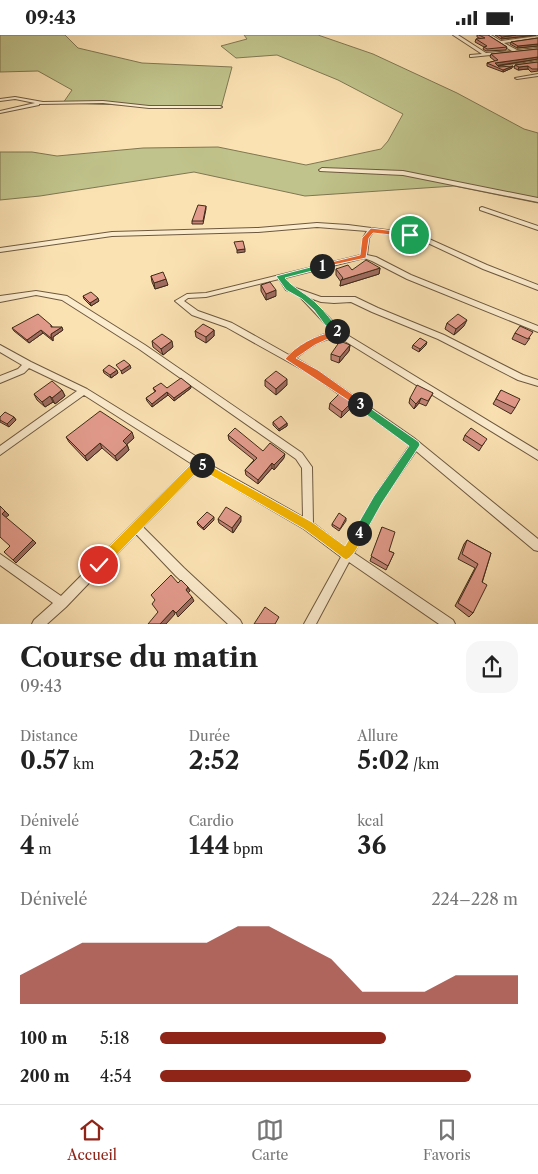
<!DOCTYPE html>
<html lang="fr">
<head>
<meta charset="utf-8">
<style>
	body { margin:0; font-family:"Libre Caslon Text",serif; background:#f6f6f6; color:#222; height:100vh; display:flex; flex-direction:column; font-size:19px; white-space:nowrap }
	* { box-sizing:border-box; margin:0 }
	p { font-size:16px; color:#767676 }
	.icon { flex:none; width:28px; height:28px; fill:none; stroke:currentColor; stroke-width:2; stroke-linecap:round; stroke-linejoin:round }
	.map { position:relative; height:589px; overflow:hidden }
	.drawer { display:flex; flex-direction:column; background:#fff; flex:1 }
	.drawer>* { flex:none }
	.pin { position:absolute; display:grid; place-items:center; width:42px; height:42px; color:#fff; margin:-21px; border:2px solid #fff; border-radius:50%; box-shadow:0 1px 5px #0007 }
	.km { position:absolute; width:25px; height:25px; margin:-12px; border-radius:50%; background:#222; color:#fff; font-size:14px; line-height:25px; text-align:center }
	.round { display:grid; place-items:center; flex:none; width:52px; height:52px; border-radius:15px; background:#f6f6f6 }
	.head { display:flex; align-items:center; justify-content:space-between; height:85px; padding:0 20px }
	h1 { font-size:28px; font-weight:700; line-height:38px }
	.figures { display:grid; grid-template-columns:repeat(3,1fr); gap:8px; height:85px; padding:5px 20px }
	.figures div { display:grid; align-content:center }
	.figures b { font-size:25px; font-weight:700 }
	.figures small { font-size:14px; font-weight:400 }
	.figures p { font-size:14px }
	.chart { height:140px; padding:10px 20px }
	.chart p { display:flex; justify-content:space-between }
	.chart svg { width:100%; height:90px; margin-top:5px; fill:#8f2418; opacity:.7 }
	ul { padding:0 20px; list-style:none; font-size:16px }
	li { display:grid; grid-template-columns:80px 60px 1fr; align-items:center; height:38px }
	li i { height:12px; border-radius:6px; background:#8f2418 }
	.status { display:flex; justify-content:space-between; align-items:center; height:35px; padding:0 25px; background:#fff; direction:ltr }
	.status svg { height:14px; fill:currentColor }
	.tab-bar { display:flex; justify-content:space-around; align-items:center; height:70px; border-top:1px solid #e0e0e0; background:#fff; font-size:14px; color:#767676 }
	.tab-bar a { display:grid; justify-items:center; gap:2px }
	.tab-bar .selected { color:#8f2418 }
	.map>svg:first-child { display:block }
</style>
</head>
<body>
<div class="status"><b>09:43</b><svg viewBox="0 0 49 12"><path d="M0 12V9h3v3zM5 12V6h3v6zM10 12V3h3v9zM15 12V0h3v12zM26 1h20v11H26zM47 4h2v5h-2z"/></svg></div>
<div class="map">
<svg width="538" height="589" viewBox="0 0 538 589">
	<rect width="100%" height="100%" fill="#fbe2b3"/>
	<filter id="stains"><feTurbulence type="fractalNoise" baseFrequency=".004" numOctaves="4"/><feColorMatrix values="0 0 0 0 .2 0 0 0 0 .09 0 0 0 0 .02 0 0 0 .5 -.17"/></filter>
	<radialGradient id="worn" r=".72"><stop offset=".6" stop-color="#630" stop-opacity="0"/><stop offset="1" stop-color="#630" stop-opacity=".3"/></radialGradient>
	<g fill="#c0c38b" stroke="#807752">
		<polygon points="0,0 65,0 78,13 142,28 232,32 221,73 63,68 72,55 38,36 0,37"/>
		<polygon points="244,0 318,0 373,19 457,58 524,94 538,98 538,168 454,151 305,161 194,137 40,161 0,165 0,117 32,117 57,121 143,113 218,112 306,130 381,114 388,106 403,79 338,45 277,20 236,23 221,11 247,4"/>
	</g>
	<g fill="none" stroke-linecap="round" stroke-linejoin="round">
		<defs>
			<g id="minor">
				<polygon points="453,0 458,0 486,18 512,16 486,0 491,0 501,6 538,1 538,3 504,8 517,15 538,13 538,15 471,22 470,22 470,20 482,19"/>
				<polygon points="538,26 538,28 498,33 496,32"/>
				<polygon points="538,39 538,41 517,44 515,43"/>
				<polygon points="15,62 43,67 103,66 149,71 220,71 222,72 220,73 149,73 103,68 39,69 39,70 0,78 0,76 35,68 15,64 0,66 0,64"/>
				<polygon points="322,133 403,136 538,163 538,167 403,140 320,136 319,135"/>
				<polygon points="482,172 538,191 538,195 480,175 480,173"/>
				<path d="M317 188 348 190 418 199 487 230 538 250V255L483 234 415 202 373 197 369 203 367 220 376 222 411 240 538 291V297L407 244 372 226 364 223 285 243 290 251 321 262H355L378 273 444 300 523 340 538 345V351L518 345 438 304 372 277 351 267 334 268 321 267 310 263 344 298 538 416V425L340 303C322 302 309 313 296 323L318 336 414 403 538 504V516L534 515 416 416 381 467 354 518 453 585 455 589H439L349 527 316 589H304L341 522 304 494 200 433 143 492 184 533 240 585 242 589H228L176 541 136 499 66 572 47 589H32L34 585 53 568 0 530V519L61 561 192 429 84 360 0 420V411L77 356 29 333 24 338 0 348V341L18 334 22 330 0 317V310L31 327 87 354 202 425 303 482 302 433 296 424 139 314 62 265 36 260 0 267V261L36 256 67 261 145 310 302 418 312 432 313 488 346 513 375 461 410 410 312 340 226 292 192 280 175 266 187 259 206 258 361 220 363 203 367 196 317 192 258 197 112 201 0 217V213L112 197 258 193ZM279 244 286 255 299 259 300 262 333 297C316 300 303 310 289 320L232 288 198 276 184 266 188 263 206 262Z"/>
			</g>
		</defs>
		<use href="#minor" stroke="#6e593f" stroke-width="2"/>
		<use href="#minor" fill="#fcecce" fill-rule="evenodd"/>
	</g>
	<g fill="#c38578" stroke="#3f2b18">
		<polygon points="477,0 488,0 507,12 506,15 486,16 483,14 484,12 475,7 476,4 481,4 477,2"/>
		<polygon points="495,0 536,0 501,4"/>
		<polygon points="538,3 538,11 517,13 510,9 511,7"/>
		<polygon points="538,14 538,24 497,31 499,32 512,33 503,37 487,31 487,28 495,26 490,22 491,19"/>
		<polygon points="538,27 538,36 531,37 528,34 518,35 514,33 515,30"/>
		<polygon points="206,171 206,174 203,189 192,189 192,186"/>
		<polygon points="380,233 379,239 340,251 341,247 336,240 336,234 352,235"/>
		<polygon points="151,241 168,250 155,254 152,247"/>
		<polygon points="261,250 276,261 266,265 261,256"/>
		<polygon points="83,261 99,266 91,271 84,264"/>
		<polygon points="447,288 464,291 454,300 445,294"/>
		<polygon points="51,290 52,292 63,295 53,302 53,306 43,298 29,308 14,296 12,293"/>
		<polygon points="214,295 214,301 206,308 196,302 195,296"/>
		<polygon points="515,298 530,303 525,310 512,304"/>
		<polygon points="152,306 173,312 163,320 153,312"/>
		<polygon points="350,310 349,316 339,328 331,325 331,319"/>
		<polygon points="413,310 426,310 419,317 412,313"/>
		<polygon points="103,335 118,338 111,343 104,338"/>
		<polygon points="265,345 287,350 276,360 265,351"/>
		<polygon points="153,353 191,353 174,366 168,360 152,372 147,366 146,363 155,357"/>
		<polygon points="62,355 65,361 55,369 53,367 45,372 37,365 34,359"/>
		<polygon points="501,355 515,373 511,379 493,369"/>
		<polygon points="433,358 426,371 419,368 414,374 409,368 410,363"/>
		<polygon points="352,367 351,373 341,383 329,374 330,368"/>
		<polygon points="0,382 14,382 16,385 9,392 0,387"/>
		<polygon points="273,387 287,388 287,391 279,396 273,390"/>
		<polygon points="228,400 263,416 284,423 274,435 272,433 258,449 246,440 245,435 254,425 229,405"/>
		<polygon points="465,400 484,408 479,416 463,405"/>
		<polygon points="66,402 134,403 127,409 129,415 117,426 102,413 87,426 69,407"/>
		<polygon points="346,483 346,486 339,496 332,491 332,489"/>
		<polygon points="218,484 241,486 233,498 219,488"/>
		<polygon points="214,485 204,495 198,490 197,487"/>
		<polygon points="382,492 389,516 394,518 386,535 370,526"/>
		<polygon points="467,505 491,518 473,578 469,582 455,571 475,533 458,524 464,509"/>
	</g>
	<g fill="#9f6c62" stroke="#3f2b18">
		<polygon points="516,0 536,0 501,4 502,2"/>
		<polygon points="538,9 538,11 517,13 518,11"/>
		<polygon points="538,22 538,24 494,31 495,28"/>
		<polygon points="513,31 512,33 503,37 503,35"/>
		<polygon points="528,31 528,34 518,35 519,32"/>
		<polygon points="245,214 245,217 237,218 237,215"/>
		<polygon points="380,233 379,239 340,251 341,245"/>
		<polygon points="166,244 168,250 155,254 154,248"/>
		<polygon points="276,255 276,261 266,265 266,259"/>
		<polygon points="98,263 99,266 91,271 90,268"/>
		<polygon points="467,285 464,291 454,300 456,294"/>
		<polygon points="62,292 63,295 53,302 53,306 51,303 51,299"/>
		<polygon points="41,295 43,298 29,308 27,305"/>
		<polygon points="214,295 214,301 206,308 206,302"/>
		<polygon points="172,306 173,312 163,320 161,314"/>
		<polygon points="427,307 426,310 419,317 420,314"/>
		<polygon points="350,310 349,316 339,328 340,322"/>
		<polygon points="130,330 131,333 122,339 121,336"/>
		<polygon points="117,335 118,338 111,343 110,340"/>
		<polygon points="287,344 287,350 276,360 276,354"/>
		<polygon points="191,351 191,353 174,366 174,363"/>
		<polygon points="62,355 65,361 55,369 52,363"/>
		<polygon points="167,357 168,360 152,372 152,369"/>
		<polygon points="50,361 53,367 45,372 42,367"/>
		<polygon points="421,363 419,368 414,374 416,369"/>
		<polygon points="352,367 351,373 341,383 342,377"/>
		<polygon points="14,382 16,385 9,392 7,389"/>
		<polygon points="287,388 287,391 279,396 279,394"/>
		<polygon points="132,397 134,403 125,411 123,406"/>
		<polygon points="100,408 102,413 87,426 85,421"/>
		<polygon points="127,410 129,415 117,426 115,421"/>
		<polygon points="285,419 284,423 274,435 274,430"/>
		<polygon points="272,428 272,433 258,449 258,445"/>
		<polygon points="5,476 9,480 5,483 2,479"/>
		<polygon points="241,481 241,486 233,498 232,493"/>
		<polygon points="214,482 214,485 204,495 203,493"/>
		<polygon points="33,505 36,508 16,528 13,525"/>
		<polygon points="188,552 190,556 187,559 186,555"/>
		<polygon points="192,562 194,566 178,582 176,578"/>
		<polygon points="173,575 175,579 166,589 160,589"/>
	</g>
	<g fill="#e39b8c" stroke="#3f2b18">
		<polygon points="479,0 488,0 507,12 487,14 484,12 487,11 476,4 485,3"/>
		<polygon points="499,0 516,0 502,2"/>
		<polygon points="538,3 538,9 518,11 511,7"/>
		<polygon points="538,14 538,22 495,28 499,32 513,31 503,35 487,28 498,25 491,19"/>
		<polygon points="538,27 538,34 532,34 528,31 519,32 515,30"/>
		<polygon points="198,170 206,171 203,186 192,186"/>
		<polygon points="243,206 245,214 237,215 234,207"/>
		<polygon points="366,225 380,233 341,245 343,243 336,234 348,230 352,235"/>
		<polygon points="163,237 166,244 154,248 151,241"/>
		<polygon points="270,247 276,255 266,259 261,250"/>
		<polygon points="91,257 98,263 90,268 83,261"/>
		<polygon points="38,279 51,290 51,292 62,292 51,299 51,303 41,295 27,305 12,293"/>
		<polygon points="458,279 467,285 456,294 447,288"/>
		<polygon points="203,289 214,295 206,302 195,296"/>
		<polygon points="520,291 533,297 528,304 515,298"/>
		<polygon points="162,299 172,306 161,314 152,306"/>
		<polygon points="420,303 427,307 420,314 413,310"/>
		<polygon points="340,306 350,310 340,322 331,319"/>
		<polygon points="124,325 130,330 121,336 116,330"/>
		<polygon points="109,330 117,335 110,340 103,335"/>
		<polygon points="276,336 287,344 276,354 265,345"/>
		<polygon points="181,343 191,351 174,363 167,357 152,369 146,363 156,356 153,353 161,348 167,353"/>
		<polygon points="52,346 62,355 52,363 50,361 42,367 34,359"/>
		<polygon points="417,350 433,358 428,366 421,363 416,369 410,363"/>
		<polygon points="501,355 520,364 515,373 496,364"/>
		<polygon points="340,358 352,367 342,377 330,368"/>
		<polygon points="100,376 132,397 123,406 127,410 115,421 100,408 85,421 66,402"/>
		<polygon points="5,377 14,382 7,389 0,385 0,382"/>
		<polygon points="281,381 287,388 279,394 273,387"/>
		<polygon points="235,393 263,416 270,408 285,419 274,430 272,428 258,445 245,435 257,423 228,400"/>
		<polygon points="471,393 487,404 482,411 465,400"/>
		<polygon points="0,471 5,476 2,479 33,505 13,525 4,517 10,511 0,502"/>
		<polygon points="226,472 241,481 232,493 218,484"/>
		<polygon points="207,477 214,482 203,493 197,487"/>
		<polygon points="339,478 346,483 340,494 332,489"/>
		<polygon points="382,492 395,497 389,516 394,518 388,531 371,521"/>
		<polygon points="467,505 491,518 482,547 487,550 473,578 458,568 478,529 462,519"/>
		<polygon points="171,540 178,548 181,545 188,552 186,555 192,562 176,578 173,575 160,589 148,589 158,577 152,569 155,565 151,560"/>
		<polygon points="265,572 279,582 275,589 254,589"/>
	</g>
	<polygon fill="#f0652b" stroke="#fff" points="371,193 410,198 414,200 410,202 373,198 369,203 366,223 319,233 319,230 360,220 362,203"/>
	<path fill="#22a559" stroke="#fff" d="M322 229 326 231 324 233 285 243C294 254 308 259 318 270 326 277 331 286 339 293V298L337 299 325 290 314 275 302 264 286 255 276 241Z"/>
	<path fill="#f0652b" stroke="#fff" d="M334 293H339L345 300 344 302 328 304 315 310 296 323 318 335 363 367 364 369 360 373 285 324C295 311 317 299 333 297Z"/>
	<polygon fill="#22a559" stroke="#fff" points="360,366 419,407 420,410 382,468 363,502 359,503 355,502 353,498 355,494 374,461 409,411 356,372 355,369"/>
	<path fill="#f5b400" stroke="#fff" d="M202 426 312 487 345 511 355 494 359 492 363 494 364 498C361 506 355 521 346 525L343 523 304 494 198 433V427Z"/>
	<polygon fill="#f5b400" stroke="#fff" points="198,424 205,427 205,433 200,434 103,534 99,536 95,534 93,530 95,526 195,425"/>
	<rect width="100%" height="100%" filter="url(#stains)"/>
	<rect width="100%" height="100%" fill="url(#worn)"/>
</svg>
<div class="pin" style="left:410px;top:200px;background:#1e9e55"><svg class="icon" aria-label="arrive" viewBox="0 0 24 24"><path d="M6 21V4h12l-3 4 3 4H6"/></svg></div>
<div class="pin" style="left:99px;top:530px;background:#d93025"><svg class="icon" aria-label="check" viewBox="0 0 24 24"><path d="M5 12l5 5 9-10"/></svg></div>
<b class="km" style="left:322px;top:231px">1</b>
<b class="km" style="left:337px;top:296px">2</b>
<b class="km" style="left:360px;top:369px">3</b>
<b class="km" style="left:359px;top:498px">4</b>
<b class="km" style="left:202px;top:430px">5</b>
</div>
<section class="drawer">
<div class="head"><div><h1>Course du matin</h1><p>09:43</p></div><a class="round"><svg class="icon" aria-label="share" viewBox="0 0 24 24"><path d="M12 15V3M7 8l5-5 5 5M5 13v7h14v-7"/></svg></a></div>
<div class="figures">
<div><p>Distance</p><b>0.57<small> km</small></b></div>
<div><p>Durée</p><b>2:52</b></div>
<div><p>Allure</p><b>5:02<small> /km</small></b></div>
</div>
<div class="figures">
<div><p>Dénivelé</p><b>4<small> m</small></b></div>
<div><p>Cardio</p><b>144<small> bpm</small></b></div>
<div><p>kcal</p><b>36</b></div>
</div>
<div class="chart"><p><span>Dénivelé</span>224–228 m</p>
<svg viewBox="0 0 160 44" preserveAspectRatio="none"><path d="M0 44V30L10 22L20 14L30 14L40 14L50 14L60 14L70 6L80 6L90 14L100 22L110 38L120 38L130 38L140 30L150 30L160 30V44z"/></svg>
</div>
<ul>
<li><b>100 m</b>5:18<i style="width:63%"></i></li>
<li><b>200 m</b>4:54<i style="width:87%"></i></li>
</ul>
</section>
<nav class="tab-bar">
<a class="selected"><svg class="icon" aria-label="home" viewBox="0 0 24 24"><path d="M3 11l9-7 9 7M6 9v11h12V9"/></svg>Accueil</a>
<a><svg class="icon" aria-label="map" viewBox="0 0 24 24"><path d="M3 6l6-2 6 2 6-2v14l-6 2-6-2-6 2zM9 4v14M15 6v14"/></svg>Carte</a>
<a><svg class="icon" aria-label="saved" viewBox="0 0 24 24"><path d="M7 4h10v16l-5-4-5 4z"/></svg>Favoris</a>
</nav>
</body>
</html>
